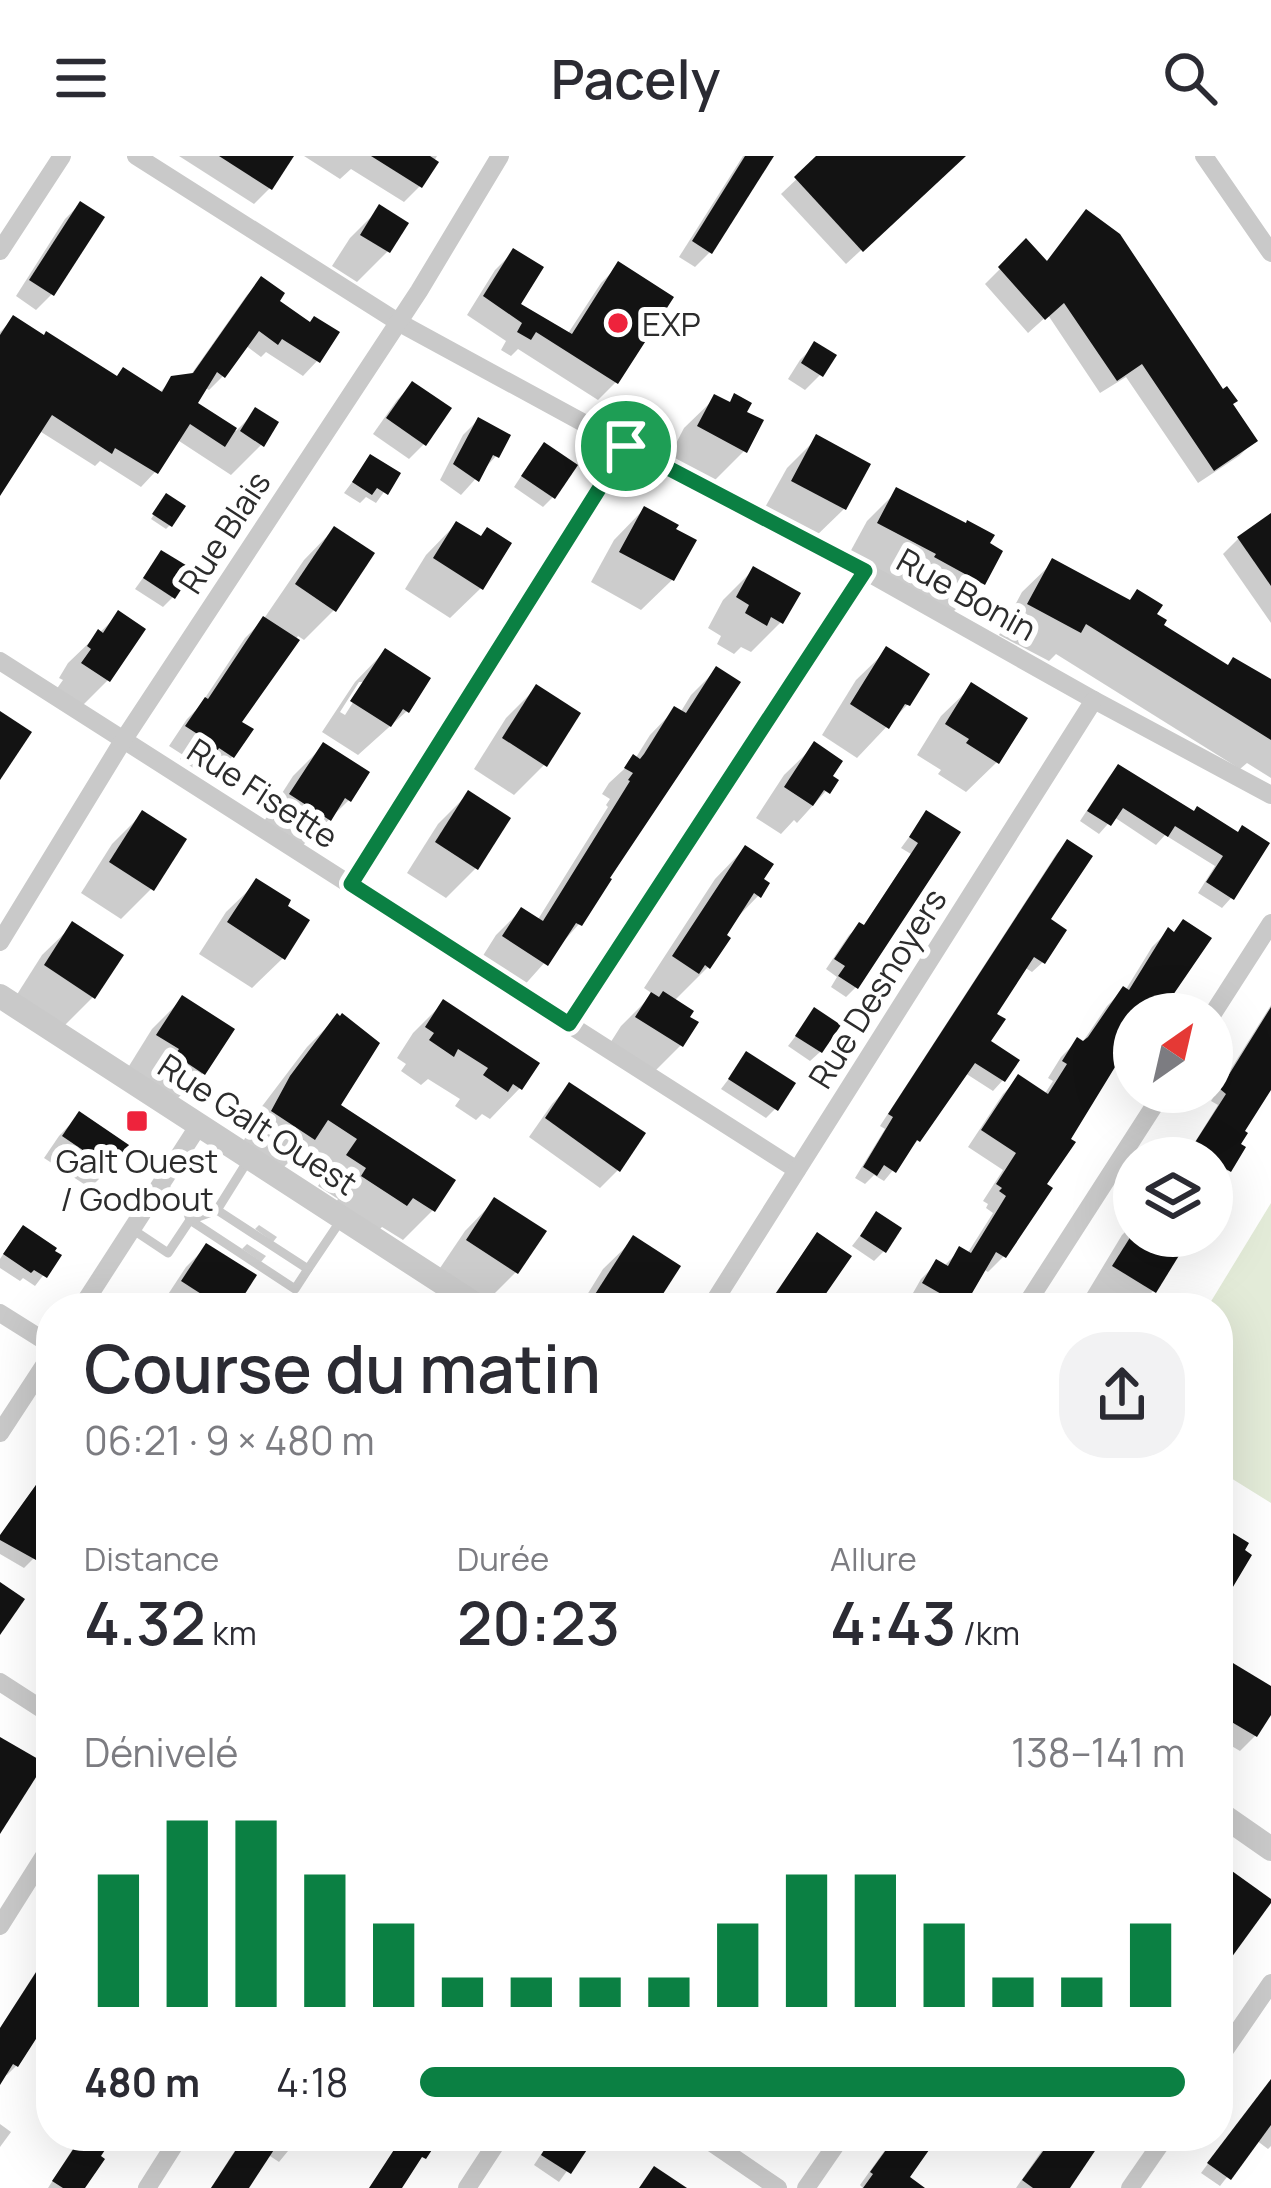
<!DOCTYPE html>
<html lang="fr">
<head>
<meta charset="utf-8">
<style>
	body { margin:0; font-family:Manrope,sans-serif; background:#f2f2f3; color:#2b2b33; height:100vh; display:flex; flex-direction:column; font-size:45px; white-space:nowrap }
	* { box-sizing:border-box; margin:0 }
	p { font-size:39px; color:#7c7c81 }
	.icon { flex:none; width:66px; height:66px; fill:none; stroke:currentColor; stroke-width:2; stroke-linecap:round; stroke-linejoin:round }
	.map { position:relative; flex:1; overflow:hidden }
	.sheet { position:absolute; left:36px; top:1137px; width:1197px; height:858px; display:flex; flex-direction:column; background:#fff; border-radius:48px; box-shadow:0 12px 48px #0002 }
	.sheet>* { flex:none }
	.needle { width:78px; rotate:34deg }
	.controls { position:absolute; left:1113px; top:837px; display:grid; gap:24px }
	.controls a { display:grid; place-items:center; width:120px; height:120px; border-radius:50%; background:#fff; box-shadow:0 12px 48px #0002; font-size:60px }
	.pin { position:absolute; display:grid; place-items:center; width:102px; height:102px; color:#fff; margin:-51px; border:6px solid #fff; border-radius:50%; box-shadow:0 3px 12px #0007 }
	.round { display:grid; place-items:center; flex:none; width:126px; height:126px; border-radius:48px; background:#f2f2f3 }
	.overview { display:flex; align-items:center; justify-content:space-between; height:204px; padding:0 48px }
	h1 { font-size:66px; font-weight:600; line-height:90px }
	.metrics { display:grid; grid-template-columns:repeat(3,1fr); gap:18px; height:204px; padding:12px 48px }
	.metrics div { display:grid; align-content:center }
	.metrics b { font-size:60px; font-weight:600 }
	.metrics small { font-size:33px; font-weight:400 }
	.metrics p { font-size:33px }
	.chart { height:336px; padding:24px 48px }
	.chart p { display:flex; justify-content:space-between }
	.chart svg { width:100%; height:216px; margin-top:12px; stroke:#0b8043; stroke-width:6 }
	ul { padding:0 48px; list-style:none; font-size:39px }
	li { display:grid; grid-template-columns:192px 144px 1fr; align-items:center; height:90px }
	li i { height:30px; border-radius:15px; background:#0b8043 }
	header { display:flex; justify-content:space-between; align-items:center; height:156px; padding:0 48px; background:#fff; font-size:54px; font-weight:600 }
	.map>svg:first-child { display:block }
</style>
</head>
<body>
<header><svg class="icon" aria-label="menu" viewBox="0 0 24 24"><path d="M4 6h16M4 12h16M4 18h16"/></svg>Pacely<svg class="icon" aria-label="search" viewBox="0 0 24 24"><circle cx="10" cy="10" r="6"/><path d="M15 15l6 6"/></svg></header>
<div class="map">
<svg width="1271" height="2032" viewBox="0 0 1271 2032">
	<rect width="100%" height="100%" fill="#fff"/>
	<polygon fill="#e3ebd8" points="1271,1047 1271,1347 1218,1314 1218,1152 1207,1152"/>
	<g fill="#0003" fill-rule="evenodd">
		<polygon points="179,0 290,0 270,32 254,48"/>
		<polygon points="304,0 437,0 420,30 404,46 351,13 340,23"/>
		<polygon points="743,0 770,0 710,96 695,111 679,101"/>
		<polygon points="821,0 963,0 846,108 781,38"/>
		<polygon points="80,48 101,62 51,139 36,154 16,140 65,63"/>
		<polygon points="380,52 388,95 357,126 332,110 350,82"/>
		<polygon points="1086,57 1254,285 1239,300 1198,327 1126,221 1100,237 1048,159 1028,177 985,128 1026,87 1045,107"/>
		<polygon points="513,96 517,149 567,179 601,127 619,109 616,226 598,244 518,193 511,200 501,194 506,185 467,159 495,114"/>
		<polygon points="262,124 317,205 303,220 266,196 261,201 245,189 223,220 209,234 204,231 194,248 236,275 256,255 261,289 231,319 176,283 155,316 141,331 100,305 95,310 38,274 0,334 0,176 13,163 116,223 158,238 173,223 190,220 247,139"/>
		<polygon points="815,189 820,219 805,234 788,223 800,204"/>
		<polygon points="412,229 424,288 409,303 373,278 397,244"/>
		<polygon points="715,242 744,295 714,325 669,301 684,272"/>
		<polygon points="478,264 496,300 461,339 440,324 463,279"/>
		<polygon points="817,282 844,353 813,383 763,355 787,312"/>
		<polygon points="535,299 553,341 543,351 514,331"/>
		<polygon points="370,302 397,318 376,347 366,341 360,347 344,337"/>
		<polygon points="897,335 982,427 952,457 849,398 867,365"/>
		<polygon points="163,345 170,369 166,373 151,363"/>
		<polygon points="644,353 672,424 641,454 591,426 614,384"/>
		<polygon points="1271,361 1271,467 1223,398 1238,383"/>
		<polygon points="456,368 481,432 450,462 405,433 426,399"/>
		<polygon points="334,373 334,454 304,484 298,480 238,566 249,574 232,601 214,619 199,609 195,613 180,603 183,599 169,590 187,563 199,551 245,482 263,464 304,404"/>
		<polygon points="161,397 173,441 163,451 135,433"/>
		<polygon points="1053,406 1127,447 1137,436 1160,470 1226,512 1271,526 1271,622 1247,607 1240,613 1056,498 1049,505 999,479 1022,436"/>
		<polygon points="753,414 781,466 751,496 741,491 734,498 717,488 721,480 708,472 723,444"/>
		<polygon points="119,458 108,524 78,554 53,538 63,524 59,522 68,507"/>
		<polygon points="887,494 908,548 857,602 822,579 856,524"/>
		<path d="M385 495 407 555 358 599 322 576 355 526ZM359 526H366L345 559 340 556Z"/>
		<polygon points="716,514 579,768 521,833 479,806 496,779 521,754 537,765 608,651 606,649 610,643 602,638 609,627 635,603 650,579 674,554 680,557 691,539"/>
		<polygon points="972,530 997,606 966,636 938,618 941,614 917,599 941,560"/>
		<polygon points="536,532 544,609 514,639 474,613 506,562"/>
		<polygon points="815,589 829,621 835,625 797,667 794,664 781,678 756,662 784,619"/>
		<polygon points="323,590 349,644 299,693 261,670 293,620"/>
		<polygon points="1118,611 1194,658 1237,679 1231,742 1222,752 1198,737 1215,710 1165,679 1156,689 1114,661 1099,678 1080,665 1109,621"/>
		<polygon points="468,638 476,712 446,742 407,717 438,668"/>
		<polygon points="142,658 151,733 121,763 81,737 112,688"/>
		<polygon points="926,658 957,677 856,831 846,841 831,831 837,821 826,813 849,779 859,770 862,772 911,698 901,692"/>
		<polygon points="1068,687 1046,764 1043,806 1032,816 1024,811 993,859 987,886 1003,924 993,935 965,917 918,984 884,1025 874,1019 865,1028 855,1022 885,973 880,970 1057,697"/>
		<polygon points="745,692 760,724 758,740 732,767 708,811 674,845 686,861 695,867 680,890 650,920 607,892 621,870 653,838 644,832 715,723"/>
		<polygon points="257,726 283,802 252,832 199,798 226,756"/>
		<polygon points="73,769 93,841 63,871 16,840 42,799"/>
		<polygon points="1168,775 1157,858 1134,858 1134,891 1120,906 1116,903 1004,1100 988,1116 983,1113 959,1152 923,1152 909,1144 921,1123 937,1107 943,1111 960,1094 967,1098 993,1057 986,1052 988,1048 983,1045 1003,1014 968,991 1003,938 1019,922 1044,939 1053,925 1048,922 1061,901 1077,885 1082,887 1107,850 1123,834 1125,835 1152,791"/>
		<polygon points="182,843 203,917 173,947 129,910 152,873"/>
		<polygon points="443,847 520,932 490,963 482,958 476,964 455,950 460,943 428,923 421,929 401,915 406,908 397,902 413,877"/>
		<polygon points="1271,849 1271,918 1241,976 1228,1014 1218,1024 1212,1023 1212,1002 1185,1002 1218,949 1211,945"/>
		<polygon points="815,855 820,896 810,905 788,890"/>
		<polygon points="337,861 337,950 433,1054 403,1084 382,1071 375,1078 333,1051 338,1043 318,1030 329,1014 300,995 283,1012 243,986 260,953 307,891"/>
		<polygon points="747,899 775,953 766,962 721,933"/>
		<polygon points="569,930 618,1014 600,1032 529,981 552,948"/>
		<polygon points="79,959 110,1012 90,1032 44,1002 59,980"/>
		<polygon points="495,1044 516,1116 486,1146 438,1115 465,1075"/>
		<polygon points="876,1059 884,1095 874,1105 852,1090"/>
		<polygon points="1134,1067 1134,1080 1187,1080 1153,1135 1137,1152 1101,1152 1084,1142 1122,1079"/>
		<polygon points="259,1069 277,1081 273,1086 255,1073"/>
		<polygon points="817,1080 813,1152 770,1152 768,1148 808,1090"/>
		<polygon points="14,1082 58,1100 35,1130 23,1122 20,1125 0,1112 0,1103"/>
		<polygon points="634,1083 651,1152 579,1152 603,1113"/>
		<polygon points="247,1088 266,1100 261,1106 242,1093"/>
		<polygon points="206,1091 233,1152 172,1152 163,1146 186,1111"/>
		<polygon points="358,1138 380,1152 343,1152"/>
		<polygon points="51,1308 51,1368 34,1402 24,1412 0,1398 0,1380"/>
		<polygon points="1218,1502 1271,1533 1271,1553 1255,1580 1240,1595 1218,1582"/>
		<polygon points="51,1792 51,1892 34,1881 16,1910 7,1919 4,1917 0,1923 0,1872"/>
		<polygon points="1271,1929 1271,1990 1268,1993 1256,1984 1220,2030 1201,2017 1261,1937"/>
		<polygon points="0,1968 11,1976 0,1991"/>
		<polygon points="78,1980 111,1980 82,2032 48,2032 79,1983"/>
		<polygon points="238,1980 291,1980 297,1984 279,2006 267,1998 246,2032 211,2032 239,1988 235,1985"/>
		<polygon points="553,1980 592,1980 559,2026 534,2009"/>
		<polygon points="895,1980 930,1980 906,2022 920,2032 863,2032 860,2029"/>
		<polygon points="1052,1980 1102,1980 1067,2032 1016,2032"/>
	</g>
	<g fill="#131313">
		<polygon points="219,0 294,0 272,34"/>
		<polygon points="371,0 430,0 439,6 422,32"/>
		<polygon points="745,0 774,0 712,98 692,85"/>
		<polygon points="816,0 966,0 863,96 794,21"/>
		<polygon points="80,45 105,61 54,140 29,124"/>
		<polygon points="379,48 409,67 390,97 360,79"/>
		<polygon points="1086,53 1120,78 1223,233 1227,230 1238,245 1233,248 1258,285 1214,315 1142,208 1117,225 1064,147 1045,164 998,111 1026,82 1047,105"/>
		<polygon points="513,92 544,111 521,148 572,178 618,105 674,141 618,228 536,176 531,184 517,176 522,167 483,140"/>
		<polygon points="261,120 285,137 280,145 310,166 314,160 340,176 320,207 282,183 278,189 259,175 225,222 217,216 198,247 237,272 225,291 190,268 158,318 115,292 112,298 52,259 0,340 0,179 13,159 44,179 46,175 117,220 123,211 162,236 171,220 193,217"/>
		<polygon points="814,185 837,199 823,221 801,207"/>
		<polygon points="412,225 452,252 426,290 386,262"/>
		<polygon points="734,237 752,247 747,256 764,264 747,297 697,270 714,238 730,246"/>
		<polygon points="255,251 279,266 264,291 240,275"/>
		<polygon points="478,261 511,279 499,302 493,299 479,326 453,308"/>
		<polygon points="816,278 871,308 846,354 791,325"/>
		<polygon points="544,286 578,309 555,343 521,320"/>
		<polygon points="370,298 401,317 388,339 377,332 372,339 352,326"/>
		<polygon points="896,331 966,367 967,364 995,379 990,387 1003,395 985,429 934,401 936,398 877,367"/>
		<polygon points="166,337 186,350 172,371 152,358"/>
		<polygon points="644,350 679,369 676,373 697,384 674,425 619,396"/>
		<polygon points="1271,357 1271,430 1237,381"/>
		<polygon points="456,365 481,380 487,371 512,387 483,434 433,402"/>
		<polygon points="334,370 375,397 336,456 295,428"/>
		<polygon points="161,394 194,414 175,443 143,422"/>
		<polygon points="1052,402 1130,444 1137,433 1163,449 1157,458 1167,464 1164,469 1228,509 1233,501 1271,523 1271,584 1086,468 1081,477 1027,448"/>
		<polygon points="753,410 801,437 783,468 771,461 767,470 745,457 749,449 736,441"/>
		<polygon points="118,454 146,473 110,526 81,507 91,493 87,490 98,473 103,477"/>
		<polygon points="263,460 300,484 242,566 254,573 234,602 219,592 216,597 196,584 199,579 185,570 205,541 208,543"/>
		<polygon points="886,490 930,518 910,550 905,548 889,573 850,548"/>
		<polygon points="385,492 431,522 409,557 403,553 391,571 350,545"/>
		<polygon points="716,510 741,526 610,722 612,723 582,770 576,767 548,810 502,780 521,751 543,765 630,625 628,624 633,617 624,612 633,598 640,603 644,598 674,550 686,557"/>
		<polygon points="971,526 1028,562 999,608 966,587 969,583 945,568"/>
		<polygon points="536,528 581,557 547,611 502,582"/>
		<polygon points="0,555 32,576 0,624"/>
		<polygon points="814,585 843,605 833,620 839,624 830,638 824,634 813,650 784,631"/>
		<polygon points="323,586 370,616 351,646 345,642 331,665 289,638"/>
		<polygon points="1118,608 1194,655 1197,650 1238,676 1242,669 1270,687 1234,744 1206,726 1223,700 1175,670 1168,681 1123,652 1111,670 1087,655"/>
		<polygon points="468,634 511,662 478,714 435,686"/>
		<polygon points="142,654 187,683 154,735 109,706"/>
		<polygon points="926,654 961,676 858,833 838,820 845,810 834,803 859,766 864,769 918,687 909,681"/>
		<polygon points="1067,683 1093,700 1051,763 1067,774 1045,808 1034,801 997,858 1006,863 991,885 1020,904 1005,926 975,907 920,986 917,984 896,1017 884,1009 877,1020 863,1011 893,961 888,958"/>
		<polygon points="745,689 774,708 764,723 770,727 761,742 754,737 727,779 731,782 710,813 705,809 699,818 672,800"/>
		<polygon points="256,722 291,744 288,750 310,764 285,804 227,766"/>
		<polygon points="1183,763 1212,782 1160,858 1134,858 1134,880 1071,983 1076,986 1047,1028 1053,1032 1006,1102 996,1096 964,1151 922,1127 936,1103 948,1110 959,1090 971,1097 1006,1040 999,1035 1002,1032 996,1028 1016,997 981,974 1018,918 1048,938 1067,908 1062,905 1077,881 1083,885 1088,881 1123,830 1129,834 1168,771 1174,776"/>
		<polygon points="72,765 124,799 95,843 44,809"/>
		<polygon points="663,835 694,855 690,861 699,866 683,891 635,861 651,836 659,841"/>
		<polygon points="182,839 235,873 205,919 175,899 179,893 156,879"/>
		<polygon points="443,843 540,907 522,934 513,928 508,936 483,919 488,912 458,893 454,901 429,884 434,877 425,871"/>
		<polygon points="814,851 841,869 822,897 795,880"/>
		<polygon points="1271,851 1271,934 1245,975 1248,977 1241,988 1246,991 1231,1016 1224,1012 1212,1030 1212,1002 1185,1002 1226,938 1220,933"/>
		<polygon points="337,857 340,860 342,857 380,887 341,949 456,1024 435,1056 413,1042 407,1050 361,1020 366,1012 346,999 357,983 328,964 315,984 271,955 290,920"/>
		<polygon points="746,895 796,927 778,955 728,923"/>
		<polygon points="569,926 646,977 620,1016 545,962"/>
		<polygon points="79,955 129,989 112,1014 62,980"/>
		<polygon points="494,1041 547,1075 518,1118 466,1084"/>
		<polygon points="876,1055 902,1072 886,1097 860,1080"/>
		<polygon points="23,1069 57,1092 55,1095 62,1099 47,1122 34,1114 31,1117 3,1098"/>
		<polygon points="817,1076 852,1100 816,1152 771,1152 779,1139 776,1137"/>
		<polygon points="633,1079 681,1110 654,1152 599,1152 590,1146"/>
		<polygon points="1131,1080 1191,1080 1156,1137 1112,1110"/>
		<polygon points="206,1087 257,1119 236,1152 223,1152 181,1125"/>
		<polygon points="51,1308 51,1358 42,1372 51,1378 51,1382 36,1404 0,1384 0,1379"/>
		<polygon points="1218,1368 1249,1387 1245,1394 1252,1399 1218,1456"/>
		<polygon points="0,1426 25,1443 0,1479"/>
		<polygon points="1218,1498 1271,1530 1271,1559 1257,1581 1218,1558"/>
		<polygon points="0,1581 45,1607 0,1678"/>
		<polygon points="1218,1705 1271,1743 1271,1747 1218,1820"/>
		<polygon points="51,1793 51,1877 43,1872 18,1911 13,1908 0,1929 0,1872"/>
		<polygon points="1271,1923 1271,1969 1231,2024 1207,2007"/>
		<polygon points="82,1980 114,1980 101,2000 105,2003 85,2032 63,2032 52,2025"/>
		<polygon points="245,1980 283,1980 249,2032 211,2032"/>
		<polygon points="403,1980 441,1980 426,2003 422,2001 402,2032 369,2032"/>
		<polygon points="553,1980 596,1980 571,2018 541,1999"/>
		<polygon points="896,1980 924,1980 934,1987 910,2021 925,2032 863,2032 873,2018 870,2016"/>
		<polygon points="1054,1980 1105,1980 1070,2032 1033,2032 1022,2024"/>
		<polygon points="654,2010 687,2032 639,2032"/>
	</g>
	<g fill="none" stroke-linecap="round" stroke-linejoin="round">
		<g stroke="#c9c9c9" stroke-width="9">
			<polyline points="247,1006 217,1054 308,1113 341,1064"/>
			<polyline points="160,1029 184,1045 190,1064 295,1133 308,1113"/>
			<polyline points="132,1073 168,1097 190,1064 217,1054"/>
		</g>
		<g stroke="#c9c9c9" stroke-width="18">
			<polyline points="136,0 398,166 626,290 865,415 1094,544 1271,639"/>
			<polyline points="1204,0 1271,97"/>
			<polyline points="0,95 62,0"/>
			<polyline points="0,505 797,1014"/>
			<polyline points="351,728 626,290"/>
			<polyline points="0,786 124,583 419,135 500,0"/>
			<polyline points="1212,859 1271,767"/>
			<polyline points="570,868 865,415"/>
			<polyline points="81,1152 199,969"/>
			<polyline points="710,1152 1094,544"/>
			<polyline points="1024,1152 1163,936"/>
			<polyline points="0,1157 51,1189"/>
			<polyline points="0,1277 51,1199"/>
			<polyline points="0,1526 51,1559"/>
			<polyline points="0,1770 51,1689"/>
			<polyline points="1218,1904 1271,1827"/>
			<polyline points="702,1980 778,2032"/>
			<polyline points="147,2032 180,1980"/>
			<polyline points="467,2032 501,1980"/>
			<polyline points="806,2032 842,1980"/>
			<polyline points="1130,2032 1166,1980"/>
		</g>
		<g stroke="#c9c9c9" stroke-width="24">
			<polyline points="0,840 481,1152"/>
			<polyline points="1218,1656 1271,1693"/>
		</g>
	</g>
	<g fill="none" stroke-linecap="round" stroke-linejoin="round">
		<defs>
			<polygon id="route" points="626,290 865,415 569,868 351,728"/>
		</defs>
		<use href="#route" stroke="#fff" stroke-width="24"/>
		<use href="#route" stroke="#0b8043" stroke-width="15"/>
	</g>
	<g fill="#ee233c" stroke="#fff" stroke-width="4.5">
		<circle cx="618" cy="167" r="12"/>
		<rect x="125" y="953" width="24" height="24" rx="6"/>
	</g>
	<g text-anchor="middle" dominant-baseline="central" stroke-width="12" stroke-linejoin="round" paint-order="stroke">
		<g font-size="33" fill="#2c2c2c" stroke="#fff" text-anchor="start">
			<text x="642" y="167">EXP</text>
			<text x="137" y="1004" text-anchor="middle">Galt Ouest<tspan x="137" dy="38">/ Godbout</tspan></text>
		</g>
		<g font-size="33" fill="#2c2c2c" stroke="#fff">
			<text transform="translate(224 376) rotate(-57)">Rue Blais</text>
			<text transform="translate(967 438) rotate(29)">Rue Bonin</text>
			<text transform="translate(263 637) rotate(33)">Rue Fisette</text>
			<text transform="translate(877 832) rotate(-58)">Rue Desnoyers</text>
			<text transform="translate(258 968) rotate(33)">Rue Galt Ouest</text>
		</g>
	</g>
</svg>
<div class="controls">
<a><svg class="needle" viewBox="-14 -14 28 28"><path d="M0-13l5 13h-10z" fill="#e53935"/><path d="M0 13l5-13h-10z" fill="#7c7c81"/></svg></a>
<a><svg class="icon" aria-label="layers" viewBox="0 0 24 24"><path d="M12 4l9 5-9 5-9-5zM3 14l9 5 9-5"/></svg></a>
</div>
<div class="pin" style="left:626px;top:290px;background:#1e9e55"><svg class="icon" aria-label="arrive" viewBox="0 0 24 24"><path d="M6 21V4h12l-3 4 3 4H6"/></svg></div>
<section class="sheet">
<div class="overview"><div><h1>Course du matin</h1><p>06:21 · 9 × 480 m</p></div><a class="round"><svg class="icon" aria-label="share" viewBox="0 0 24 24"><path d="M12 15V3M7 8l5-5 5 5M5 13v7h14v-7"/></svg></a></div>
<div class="metrics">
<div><p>Distance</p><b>4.32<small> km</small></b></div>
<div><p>Durée</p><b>20:23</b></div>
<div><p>Allure</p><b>4:43<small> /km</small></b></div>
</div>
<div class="chart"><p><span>Dénivelé</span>138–141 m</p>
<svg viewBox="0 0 160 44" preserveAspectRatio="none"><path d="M5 44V17M15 44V6M25 44V6M35 44V17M45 44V27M55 44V38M65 44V38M75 44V38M85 44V38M95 44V27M105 44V17M115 44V17M125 44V27M135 44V38M145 44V38M155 44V27"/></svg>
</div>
<ul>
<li><b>480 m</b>4:18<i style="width:100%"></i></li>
</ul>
</section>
</div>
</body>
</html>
